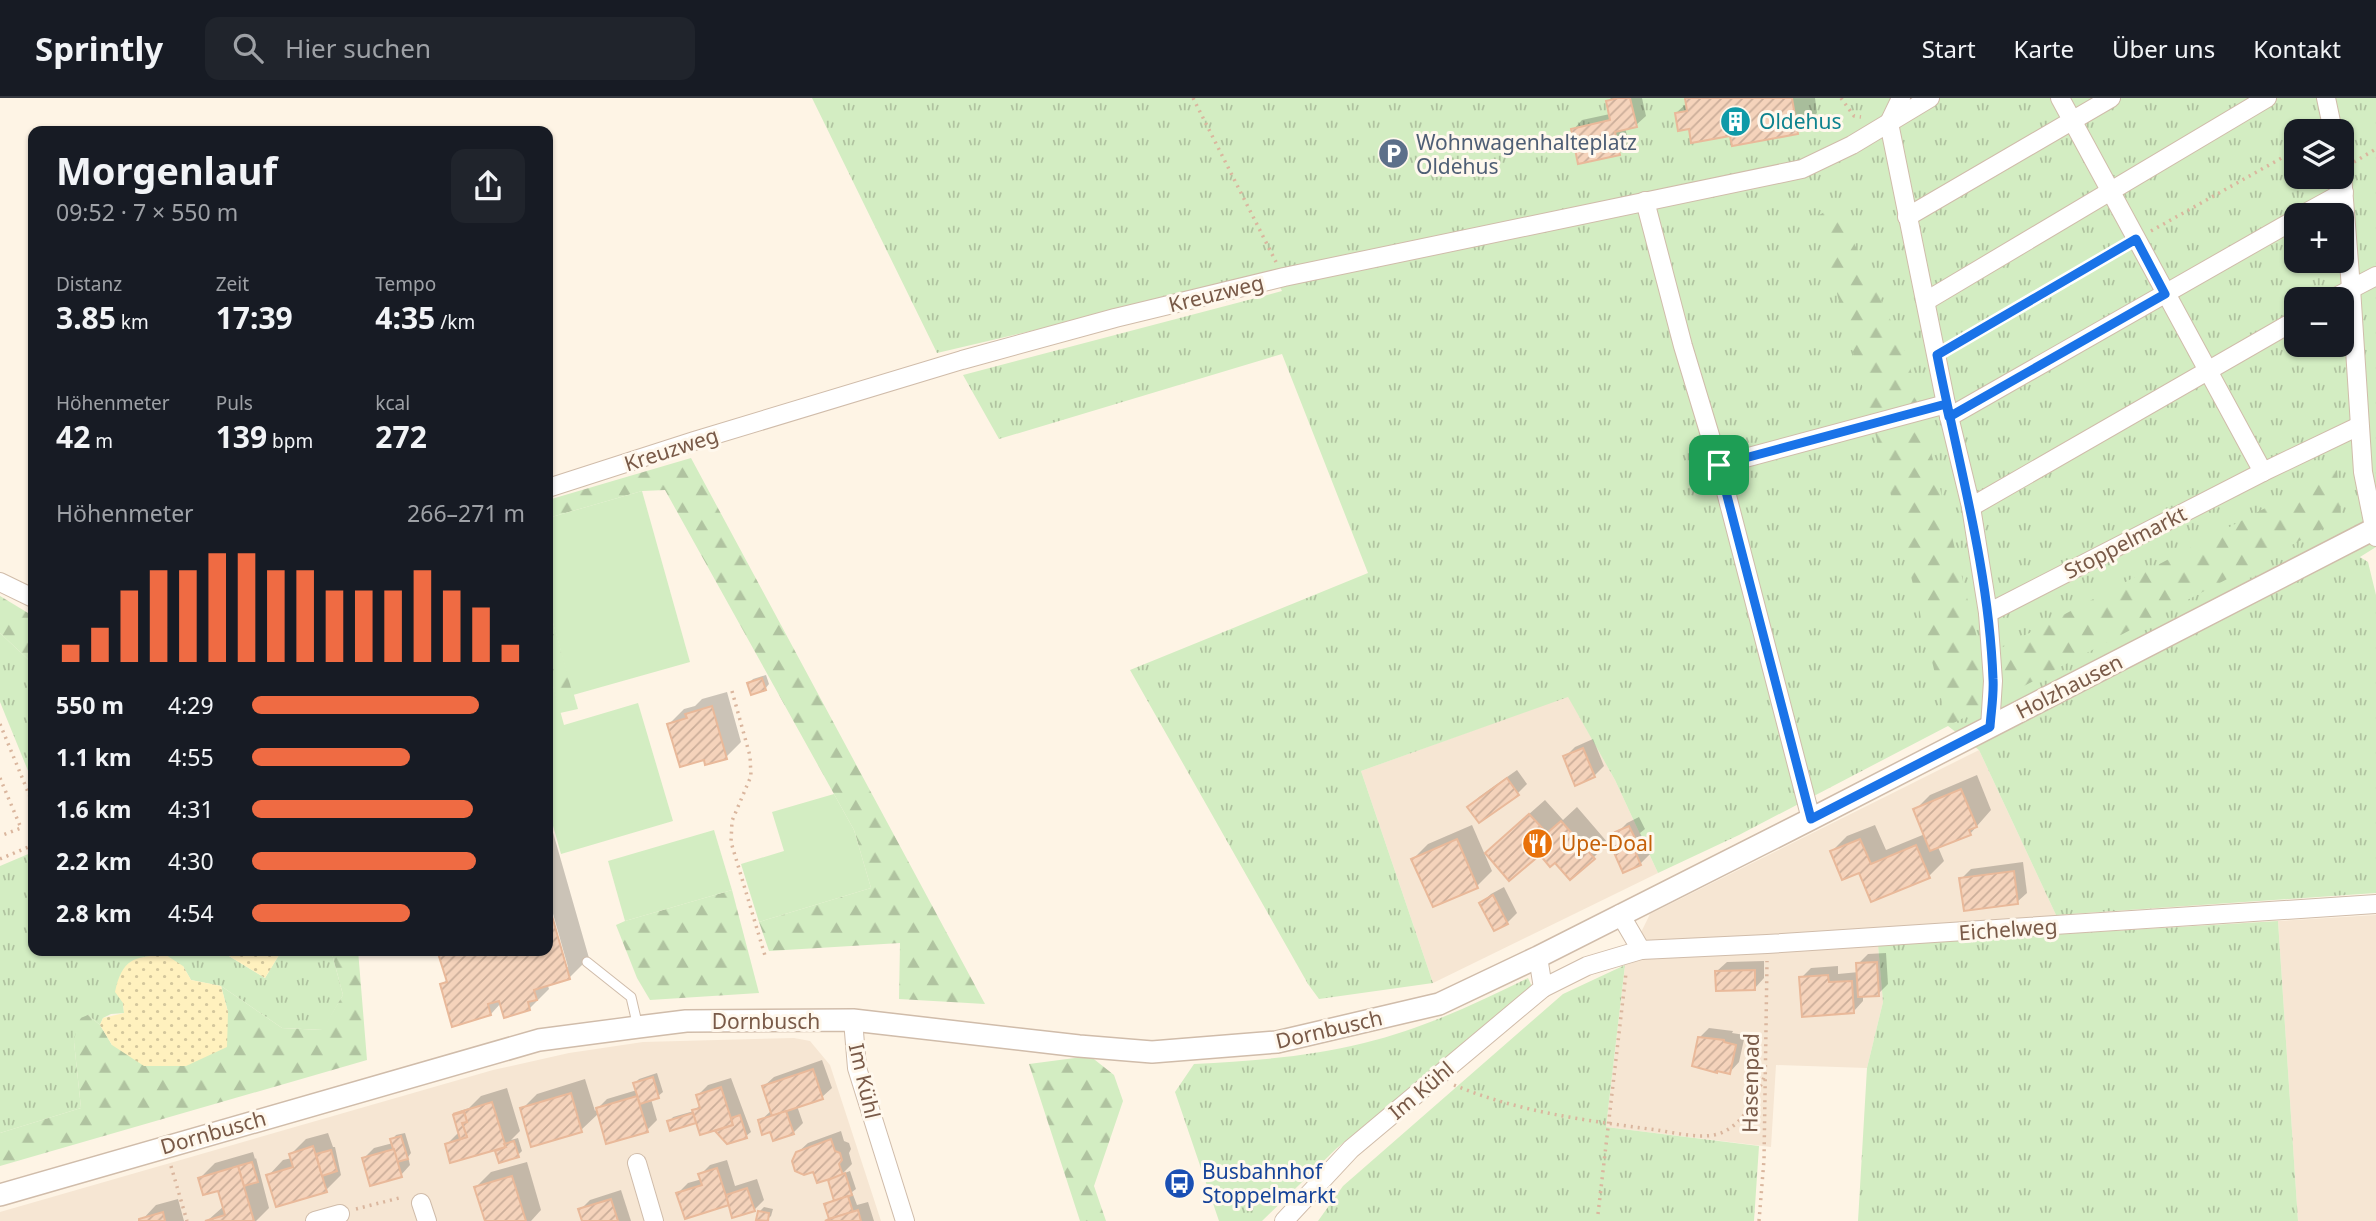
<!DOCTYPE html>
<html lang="de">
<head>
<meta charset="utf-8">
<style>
	body { margin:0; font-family:"Noto Sans",sans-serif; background:#20242c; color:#f1f3f6; height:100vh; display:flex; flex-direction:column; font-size:26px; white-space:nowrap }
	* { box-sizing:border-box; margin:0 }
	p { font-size:23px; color:#9ea1a6 }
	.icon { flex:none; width:38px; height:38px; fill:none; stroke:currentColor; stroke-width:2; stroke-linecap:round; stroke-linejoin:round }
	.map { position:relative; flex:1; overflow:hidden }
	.details { position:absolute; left:28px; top:28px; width:525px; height:830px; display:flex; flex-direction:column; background:#171b24; border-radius:14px; box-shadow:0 2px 5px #0004 }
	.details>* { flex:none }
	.fabs { position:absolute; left:2284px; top:21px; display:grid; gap:14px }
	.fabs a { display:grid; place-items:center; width:70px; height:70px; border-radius:14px; background:#171b24; box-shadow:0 2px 5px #0004; font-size:35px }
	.pin { position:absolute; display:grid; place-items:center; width:60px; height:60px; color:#fff; margin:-30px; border-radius:14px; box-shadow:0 4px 10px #0006 }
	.round { display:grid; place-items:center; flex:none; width:74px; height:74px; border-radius:14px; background:#20242c }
	.overview { display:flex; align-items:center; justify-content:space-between; height:119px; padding:0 28px }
	h1 { font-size:38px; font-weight:700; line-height:52px }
	.stats { display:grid; grid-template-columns:repeat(3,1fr); gap:10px; height:119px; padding:7px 28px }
	.stats div { display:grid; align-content:center }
	.stats b { font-size:30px; font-weight:700 }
	.stats small { font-size:19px; font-weight:400 }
	.stats p { font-size:19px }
	.chart { height:196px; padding:14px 28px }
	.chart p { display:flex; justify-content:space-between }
	.chart svg { width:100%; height:126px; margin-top:7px; stroke:#ef6b43; stroke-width:6 }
	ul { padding:0 28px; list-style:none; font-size:23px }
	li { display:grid; grid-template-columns:112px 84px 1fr; align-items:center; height:52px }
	li i { height:18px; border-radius:9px; background:#ef6b43 }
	header { display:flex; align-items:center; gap:42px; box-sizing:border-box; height:98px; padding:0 35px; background:#171b24; border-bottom:2px solid #363941 }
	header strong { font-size:33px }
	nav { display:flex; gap:38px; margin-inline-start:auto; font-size:24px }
	.search { width:490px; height:63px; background:#20242c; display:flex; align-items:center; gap:18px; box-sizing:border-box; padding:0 24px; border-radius:14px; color:#9ea1a6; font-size:26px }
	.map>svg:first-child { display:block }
</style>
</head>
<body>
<header>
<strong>Sprintly</strong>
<div class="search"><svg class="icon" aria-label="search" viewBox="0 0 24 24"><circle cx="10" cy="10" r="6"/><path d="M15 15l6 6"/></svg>Hier suchen</div>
<nav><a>Start</a><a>Karte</a><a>Über uns</a><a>Kontakt</a></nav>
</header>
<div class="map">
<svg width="2376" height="1123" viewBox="0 0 2376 1123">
	<defs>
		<pattern id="grass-tufts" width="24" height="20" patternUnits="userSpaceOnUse" patternTransform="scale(1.75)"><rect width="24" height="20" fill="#d3edc2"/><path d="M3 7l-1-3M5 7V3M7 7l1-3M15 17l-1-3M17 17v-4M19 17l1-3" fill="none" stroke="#b0c3a0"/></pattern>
		<pattern id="forest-firs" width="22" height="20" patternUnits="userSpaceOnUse" patternTransform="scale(1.75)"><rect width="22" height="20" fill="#d3edc2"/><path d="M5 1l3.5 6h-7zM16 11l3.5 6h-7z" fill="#b0c3a0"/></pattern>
		<pattern id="sand-dots" width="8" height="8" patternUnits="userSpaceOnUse" patternTransform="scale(1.75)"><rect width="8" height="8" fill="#fff1be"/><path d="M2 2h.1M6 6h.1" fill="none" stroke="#d3c69c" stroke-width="1.8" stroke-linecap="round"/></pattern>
		<pattern id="building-hatch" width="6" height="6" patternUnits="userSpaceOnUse" patternTransform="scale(1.75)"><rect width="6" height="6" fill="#f5d3bb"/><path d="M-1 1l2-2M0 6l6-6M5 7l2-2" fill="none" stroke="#cbae9a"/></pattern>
	</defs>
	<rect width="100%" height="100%" fill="#fef4e5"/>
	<g fill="#f6e6d3">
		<polygon points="1568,598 1615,682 1658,775 1433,885 1361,673"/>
		<polygon points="1979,652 2064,834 1878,847 1883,904 1867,970 1776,967 1771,1049 1606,1029 1625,867 1650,816"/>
		<polygon points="2376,817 2376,1123 2298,1123 2278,823"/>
		<polygon points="794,940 810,943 830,967 881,1123 0,1123 0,1114 493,972 569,955 643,944"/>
	</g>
	<g fill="url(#grass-tufts)" fill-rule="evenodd">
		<path d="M812 0H2376V449L2360 459 2368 464 2376 497V795L2056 817 1979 652 1948 628 1739 737 1658 775 1615 682 1568 599 1361 673 1433 885 1319 901 1308 886 1130 572 1368 475 1282 256 999 341 963 277 1282 193 1273 176 937 255ZM2296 33H2342V79H2296ZM2296 117H2342V163H2296ZM2296 201H2342V247H2296Z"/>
		<polygon points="0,535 33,566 33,685 0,604"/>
		<polygon points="33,754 33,852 219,852 265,880 282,852 331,852 343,897 323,932 282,930 221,888 191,882 183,868 123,905 124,915 111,916 103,920 100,927 88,917 74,944 81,1010 0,1035 0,768"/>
		<polygon points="2278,823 2298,1123 1858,1123 1867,970 1883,904 1878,847"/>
		<polygon points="1625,867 1606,1029 1759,1048 1754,1123 1318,1123 1343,1088 1563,896"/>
		<path d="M1528 880 1533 891 1337 1050 1262 1123H1219L1175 994 1194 966C1251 963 1308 959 1364 945 1422 931 1475 906 1528 880Z"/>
	</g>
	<g fill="url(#forest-firs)">
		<polygon points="1836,107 1907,257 1982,560 2337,372 2341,421 1948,628 1879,349 1816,119"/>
		<polygon points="691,360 985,906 899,901 900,845 769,853 759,824 871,790 854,732 665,392 642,393 548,420 548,402"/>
		<polygon points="0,498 33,518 33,566 0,535"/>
		<polygon points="548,507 578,611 560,615 548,569"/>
		<polygon points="732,792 759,895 650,902 637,880 616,827 625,823"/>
		<polygon points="331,852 358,852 367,962 0,1068 0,1035 81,1010 74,944 78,921 88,917 100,927 112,947 228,914 221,888 282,930 322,932 343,897"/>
		<polygon points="1090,958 1114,977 1123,1003 1094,1088 1106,1123 1080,1123 1029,966"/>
	</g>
	<g fill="url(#sand-dots)">
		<polygon points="219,852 282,852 265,880"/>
		<path d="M166 857 183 868 191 882 221 888 228 914 227 949 186 968H144L112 947 100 927 103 920 124 915 123 905 115 894C122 861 134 858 166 857Z"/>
	</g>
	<g fill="#d3edc2">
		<polygon points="642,393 690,564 573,597 548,507 548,420"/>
		<polygon points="548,569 564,627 638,605 673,723 561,756 548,710"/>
		<polygon points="834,696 854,732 871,790 759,824 741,766 784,753 772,714"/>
		<polygon points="714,732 732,792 625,823 608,763"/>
	</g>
	<g fill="#0003">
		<polygon points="1611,0 1642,0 1646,18 1636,27 1625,30 1629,45 1619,55 1573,32 1582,22 1610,16 1608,3"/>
		<polygon points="1686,0 1815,0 1817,15 1797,35 1732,36 1690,29 1676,15 1687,5"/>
		<polygon points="766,577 769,586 765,591 749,585 753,581"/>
		<polygon points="727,594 741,644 726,659 669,626 684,611 695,608 702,601"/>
		<polygon points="548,596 552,609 548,613"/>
		<polygon points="1593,641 1604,668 1594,678 1576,685 1565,659 1575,649"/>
		<polygon points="1517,672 1527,686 1518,695 1470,709 1479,699"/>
		<polygon points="1977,677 1991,712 1970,736 1938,749 1944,763 1929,778 1859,773 1832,753 1847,738 1875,727 1886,752 1925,736 1915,712 1930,697"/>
		<polygon points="1545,702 1563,722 1577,709 1608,745 1593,760 1555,762 1502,740"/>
		<polygon points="548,717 589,860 569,880 551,885 548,888 549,891 529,911 501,905 491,916 442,887 447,881 548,852 548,810 565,869 568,869 548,798"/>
		<polygon points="1639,719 1645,731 1640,735 1650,756 1640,766 1614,750 1621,744 1617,735 1627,725"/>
		<polygon points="1472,727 1492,773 1477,788 1413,761 1428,746"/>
		<polygon points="2023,764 2027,795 2017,804 1961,781 1971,771"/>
		<polygon points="1504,789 1517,815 1507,825 1495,831 1481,805 1491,796"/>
		<polygon points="1886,855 1888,886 1878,896 1863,897 1863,903 1854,913 1801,880 1811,870 1838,868 1838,876 1859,874 1858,866 1868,856"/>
		<polygon points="1764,863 1764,880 1755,890 1717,873 1727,864"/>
		<polygon points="1709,930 1733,933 1732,935 1745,937 1739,964 1730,974 1700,939"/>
		<polygon points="822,962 832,990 822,999 797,1008 803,1025 793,1035 771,1032 760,1023 772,1012 764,988 774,979"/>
		<polygon points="657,975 663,994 658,998 651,1001 657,1022 647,1032 599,1015 581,1032 522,1011 537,996 585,981 595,1013 607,1001 637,992 635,985 639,981"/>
		<polygon points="731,980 751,1034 746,1038 728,1044 716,1031 696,1021 669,1024 673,1019 694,1013 701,1006 698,997 708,987"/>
		<polygon points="507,990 520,1033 511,1042 518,1040 522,1053 518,1057 497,1053 501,1049 447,1046 460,1033 455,1018 460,1013 469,1010 481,998"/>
		<polygon points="841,1033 844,1043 849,1045 851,1051 849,1055 852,1066 842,1076 850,1073 856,1091 852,1094 857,1107 868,1104 874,1123 827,1123 831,1119 826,1106 835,1101 829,1080 814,1072 797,1055 808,1045"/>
		<polygon points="328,1035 333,1049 335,1049 341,1077 326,1092 268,1078 283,1062 292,1060 291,1056 306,1041"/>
		<polygon points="405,1035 411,1055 408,1059 410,1067 401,1077 364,1060 374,1050 393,1045 392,1042 396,1037"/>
		<polygon points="253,1054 255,1061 256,1060 269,1110 256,1123 207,1123 224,1108 219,1091 200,1080 215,1065"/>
		<polygon points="727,1062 735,1088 757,1081 764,1102 754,1112 678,1095 688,1085 702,1081 700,1077 710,1067"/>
		<polygon points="527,1064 541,1112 531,1123 487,1123 476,1089 491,1074"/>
		<polygon points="621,1092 631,1123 584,1123 580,1112 590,1102"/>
		<polygon points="178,1101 184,1123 141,1123 156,1107"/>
		<polygon points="764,1109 773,1111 771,1118 767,1122 759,1114"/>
	</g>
	<g fill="url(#building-hatch)" stroke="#e9b99a" stroke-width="2">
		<polygon points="1618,0 1630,0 1637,29 1615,34 1620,57 1578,66 1571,31 1610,22 1606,3"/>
		<polygon points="1685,0 1792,0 1798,36 1732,48 1730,38 1691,45 1689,31 1678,33 1675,15 1687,13"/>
		<polygon points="762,580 766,592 751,597 747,585"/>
		<polygon points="712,608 727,661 705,667 704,662 680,669 667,626 687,620 685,616"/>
		<polygon points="1583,650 1595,679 1575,688 1563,658"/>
		<polygon points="1507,680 1519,697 1479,725 1467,709"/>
		<polygon points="1961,691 1977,729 1969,732 1971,737 1930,753 1913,711"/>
		<polygon points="1529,716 1547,735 1561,723 1595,761 1570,782 1555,765 1550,769 1540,757 1509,783 1485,755"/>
		<polygon points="1629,728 1636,742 1631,744 1641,767 1623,775 1612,750 1620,746 1615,734"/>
		<polygon points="1457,741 1478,790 1433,809 1411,761"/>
		<polygon points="1860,741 1871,766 1916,747 1930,780 1871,804 1859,775 1842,782 1830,753"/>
		<polygon points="2014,773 2018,806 1964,813 1959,780"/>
		<polygon points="1493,797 1508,826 1494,833 1479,805"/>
		<polygon points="548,804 570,881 534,892 537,902 528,904 530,912 504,920 499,903 488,906 491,917 452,929 440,886 447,884 437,852 548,852"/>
		<polygon points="1877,864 1879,898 1858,899 1856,865"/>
		<polygon points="1755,872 1755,892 1716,893 1715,873"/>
		<polygon points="1828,877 1829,884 1852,883 1854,915 1802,919 1799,879"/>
		<polygon points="1698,939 1724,942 1724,944 1736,947 1730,976 1717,973 1717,975 1692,968"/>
		<polygon points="813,971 823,1001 772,1018 762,988"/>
		<polygon points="653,979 659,1000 640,1006 633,985"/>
		<polygon points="721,989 733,1027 700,1037 692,1012 700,1010 696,997"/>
		<polygon points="571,995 582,1034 531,1049 520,1010"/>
		<polygon points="637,998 648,1034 606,1046 596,1010"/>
		<polygon points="492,1004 506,1049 450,1065 445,1046 467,1039 462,1025 467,1024 464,1014 453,1016"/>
		<polygon points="786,1013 794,1036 773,1043 770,1034 762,1037 758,1022"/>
		<polygon points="464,1014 467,1024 462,1025 467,1039 460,1041 453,1017"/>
		<polygon points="693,1015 696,1025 670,1033 667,1023"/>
		<polygon points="740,1017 747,1040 727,1046 715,1033 733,1027 731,1020"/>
		<polygon points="401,1038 408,1061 397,1064 390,1041"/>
		<polygon points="831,1041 835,1053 840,1055 842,1062 839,1066 843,1077 817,1085 813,1074 804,1077 795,1073 792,1063 796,1054"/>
		<polygon points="514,1043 519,1059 499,1065 495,1053 506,1049 504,1046"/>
		<polygon points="313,1048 327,1094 276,1109 266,1077 293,1069 289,1056"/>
		<polygon points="394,1051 402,1079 370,1088 362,1060"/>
		<polygon points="331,1052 337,1073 322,1078 316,1056"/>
		<polygon points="252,1064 258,1084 244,1088 238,1068"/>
		<polygon points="238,1068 254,1123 205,1123 225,1117 218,1093 203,1097 198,1080"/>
		<polygon points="717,1070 729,1107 685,1121 676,1095 702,1087 698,1076"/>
		<polygon points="845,1075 852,1097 834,1103 828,1082"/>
		<polygon points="512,1078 526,1123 485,1123 474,1089"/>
		<polygon points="747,1090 755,1113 732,1120 726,1097"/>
		<polygon points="848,1098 853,1114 829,1121 824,1106"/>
		<polygon points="611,1101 618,1123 582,1123 578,1111"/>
		<polygon points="858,1112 861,1123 825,1123 829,1121"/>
		<polygon points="758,1113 769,1115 768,1123 756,1122"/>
		<polygon points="163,1114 165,1123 139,1123 139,1121"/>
	</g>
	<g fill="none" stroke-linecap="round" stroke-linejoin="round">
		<defs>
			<polyline id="service" points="587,864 631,899 638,929"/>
			<g id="minor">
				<polyline points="1901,0 1889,25 1946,306 1971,409 1988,515 1993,583 1990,629"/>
				<polyline points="2060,0 2263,374"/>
				<polyline points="2326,0 2333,33"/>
				<polyline points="2342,77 2351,190 2363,374 2376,439"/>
				<polyline points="1645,103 1683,248 1719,367 1811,721"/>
				<polyline points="2302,117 2344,94"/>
				<polyline points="1907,119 2111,0"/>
				<polyline points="2332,201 2376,178"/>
				<polyline points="1926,203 2267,0"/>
				<polyline points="1949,319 2296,121"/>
				<polyline points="1719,367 1946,306"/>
				<polyline points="548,390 694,343 962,262 1115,220 1284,179 1802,71 1852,47 1930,0"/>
				<polyline points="1971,409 2296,222"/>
				<polyline points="0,484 33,500"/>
				<polyline points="1988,515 2263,374 2359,328"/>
				<polyline points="1620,816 1641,852 1767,846 2376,806"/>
				<polyline points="1543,890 1587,868 1641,852"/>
				<polyline points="853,922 857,970 905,1123"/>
				<polyline points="637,1065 654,1123"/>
				<polyline points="421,1105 427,1123"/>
				<polyline points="315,1123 340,1116"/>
				<polyline points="1284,1123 1351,1051 1543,890 1538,859"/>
			</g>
			<polyline id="tertiary" points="0,1097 539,942 638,929 686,923 853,922 1079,948 1152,954 1277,944 1439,906 1538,859 1811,721 2376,430"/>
		</defs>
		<use href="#service" stroke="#d0bcaa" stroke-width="11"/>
		<use href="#minor" stroke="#d0bcaa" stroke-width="20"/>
		<use href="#tertiary" stroke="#d0bcaa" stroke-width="24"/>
		<g stroke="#dab69e" stroke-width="3.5" stroke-dasharray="2 5" stroke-linecap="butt">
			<polyline points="1193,0 1276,164"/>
			<polyline points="1841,0 1854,18 1861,19"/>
			<polyline points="2354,64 2376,51"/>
			<polyline points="2151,133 2296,52"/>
			<polyline points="1951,249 2120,151"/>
			<polyline points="732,593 750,658 751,678 732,723 731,744 766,861"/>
			<polyline points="0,626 33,706"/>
			<polyline points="0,680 21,730 0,738"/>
			<polyline points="0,761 33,747"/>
			<path d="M1454 987C1518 1014 1589 1023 1657 1032 1677 1035 1702 1042 1721 1035 1745 1025 1756 999 1765 977"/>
			<polyline points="171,1068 187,1123"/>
			<polyline points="356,1111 403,1099"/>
			<polyline points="1598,1116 1626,875"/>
			<polyline points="1759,1123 1764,1062 1767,863"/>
		</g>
		<use href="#service" stroke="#fff" stroke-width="9"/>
		<use href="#minor" stroke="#fff" stroke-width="18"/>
		<use href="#tertiary" stroke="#fff" stroke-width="21"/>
	</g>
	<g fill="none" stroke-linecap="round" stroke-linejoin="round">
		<defs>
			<path id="route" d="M1719 367 1811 721 1990 629C1991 614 1994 597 1993 581 1989 471 1958 365 1937 257L2136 141 2165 196 1949 319 1946 306 1719 367"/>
		</defs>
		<use href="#route" stroke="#fff" stroke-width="14"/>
		<use href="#route" stroke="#1a73e8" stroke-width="9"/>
	</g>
	<defs>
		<symbol id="building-disc" viewBox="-11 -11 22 22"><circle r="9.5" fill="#0f9aa8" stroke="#fff8ed"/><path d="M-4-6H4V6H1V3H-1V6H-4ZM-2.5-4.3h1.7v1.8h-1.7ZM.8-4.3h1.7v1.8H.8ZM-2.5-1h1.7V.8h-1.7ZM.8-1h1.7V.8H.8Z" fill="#fff"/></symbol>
		<symbol id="parking-disc" viewBox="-11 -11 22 22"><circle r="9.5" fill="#5c6f8a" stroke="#fff8ed"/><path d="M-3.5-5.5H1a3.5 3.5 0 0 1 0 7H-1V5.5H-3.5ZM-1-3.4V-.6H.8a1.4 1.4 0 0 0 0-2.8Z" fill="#fff"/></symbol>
		<symbol id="restaurant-disc" viewBox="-11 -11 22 22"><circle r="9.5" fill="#e8710a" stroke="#fff8ed"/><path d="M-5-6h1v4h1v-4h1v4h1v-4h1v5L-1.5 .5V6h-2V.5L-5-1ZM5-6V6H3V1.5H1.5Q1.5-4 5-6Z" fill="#fff"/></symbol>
		<symbol id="bus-disc" viewBox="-11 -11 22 22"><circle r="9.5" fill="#1a4fb4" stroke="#fff8ed"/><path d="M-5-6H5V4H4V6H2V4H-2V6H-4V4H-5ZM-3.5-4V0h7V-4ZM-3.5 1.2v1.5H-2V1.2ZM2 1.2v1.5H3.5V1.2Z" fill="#fff"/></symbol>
	</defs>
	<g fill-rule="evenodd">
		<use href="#building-disc" x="1718" y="6" width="35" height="35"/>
		<use href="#parking-disc" x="1376" y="38" width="35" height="35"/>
		<use href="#restaurant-disc" x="1520" y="728" width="35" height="35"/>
		<use href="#bus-disc" x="1162" y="1068" width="35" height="35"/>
	</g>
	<g text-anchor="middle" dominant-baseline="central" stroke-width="6" stroke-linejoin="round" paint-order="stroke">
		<g font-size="21" fill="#0d838f" stroke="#fff8ed" text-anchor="start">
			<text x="1759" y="23">Oldehus</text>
		</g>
		<g font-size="21" fill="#4e5e75" stroke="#fff8ed" text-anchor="start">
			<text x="1416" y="44">Wohnwagenhalteplatz<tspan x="1416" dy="24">Oldehus</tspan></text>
		</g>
		<g font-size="21" fill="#795a48" stroke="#fff8ed">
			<text transform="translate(1216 195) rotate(-14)">Kreuzweg</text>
			<text transform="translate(671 351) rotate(-18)">Kreuzweg</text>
			<text transform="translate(2125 444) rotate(-27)">Stoppelmarkt</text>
			<text transform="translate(2069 588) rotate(-27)">Holzhausen</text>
			<text transform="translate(2008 831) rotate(-4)">Eichelweg</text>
			<text x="766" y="923">Dornbusch</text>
			<text transform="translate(1329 931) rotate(-13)">Dornbusch</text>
			<text transform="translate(865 983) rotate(77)">Im Kühl</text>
			<text transform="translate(1750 985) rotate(-89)">Hasenpad</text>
			<text transform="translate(1421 992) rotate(-40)">Im Kühl</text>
			<text transform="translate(213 1034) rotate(-16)">Dornbusch</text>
		</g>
		<g font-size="21" fill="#c56008" stroke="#fff8ed" text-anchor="start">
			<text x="1561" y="745">Upe-Doal</text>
		</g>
		<g font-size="21" fill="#164399" stroke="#fff8ed" text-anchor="start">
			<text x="1202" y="1073">Busbahnhof<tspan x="1202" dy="24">Stoppelmarkt</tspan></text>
		</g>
	</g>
</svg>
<div class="fabs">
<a><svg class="icon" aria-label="layers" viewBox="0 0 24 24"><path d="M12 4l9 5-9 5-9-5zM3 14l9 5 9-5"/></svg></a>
<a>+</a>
<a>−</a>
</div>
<div class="pin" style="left:1719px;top:367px;background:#1e9e55"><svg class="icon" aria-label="arrive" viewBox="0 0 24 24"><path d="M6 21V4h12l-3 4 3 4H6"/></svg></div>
<section class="details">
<div class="overview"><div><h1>Morgenlauf</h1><p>09:52 · 7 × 550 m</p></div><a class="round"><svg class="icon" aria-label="share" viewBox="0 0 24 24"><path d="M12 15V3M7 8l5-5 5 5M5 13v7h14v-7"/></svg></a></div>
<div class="stats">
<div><p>Distanz</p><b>3.85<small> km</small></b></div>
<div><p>Zeit</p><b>17:39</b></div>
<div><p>Tempo</p><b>4:35<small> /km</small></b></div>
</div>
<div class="stats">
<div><p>Höhenmeter</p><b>42<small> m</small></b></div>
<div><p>Puls</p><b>139<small> bpm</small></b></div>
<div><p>kcal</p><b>272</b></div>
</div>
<div class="chart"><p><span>Höhenmeter</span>266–271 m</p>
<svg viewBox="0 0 160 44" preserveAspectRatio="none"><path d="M5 44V38M15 44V32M25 44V19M35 44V12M45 44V12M55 44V6M65 44V6M75 44V12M85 44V12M95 44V19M105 44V19M115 44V19M125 44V12M135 44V19M145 44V25M155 44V38"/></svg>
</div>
<ul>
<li><b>550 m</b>4:29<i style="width:83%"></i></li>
<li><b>1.1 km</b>4:55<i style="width:58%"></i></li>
<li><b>1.6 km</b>4:31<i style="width:81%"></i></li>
<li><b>2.2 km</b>4:30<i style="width:82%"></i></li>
<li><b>2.8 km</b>4:54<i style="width:58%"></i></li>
</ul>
</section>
</div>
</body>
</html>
